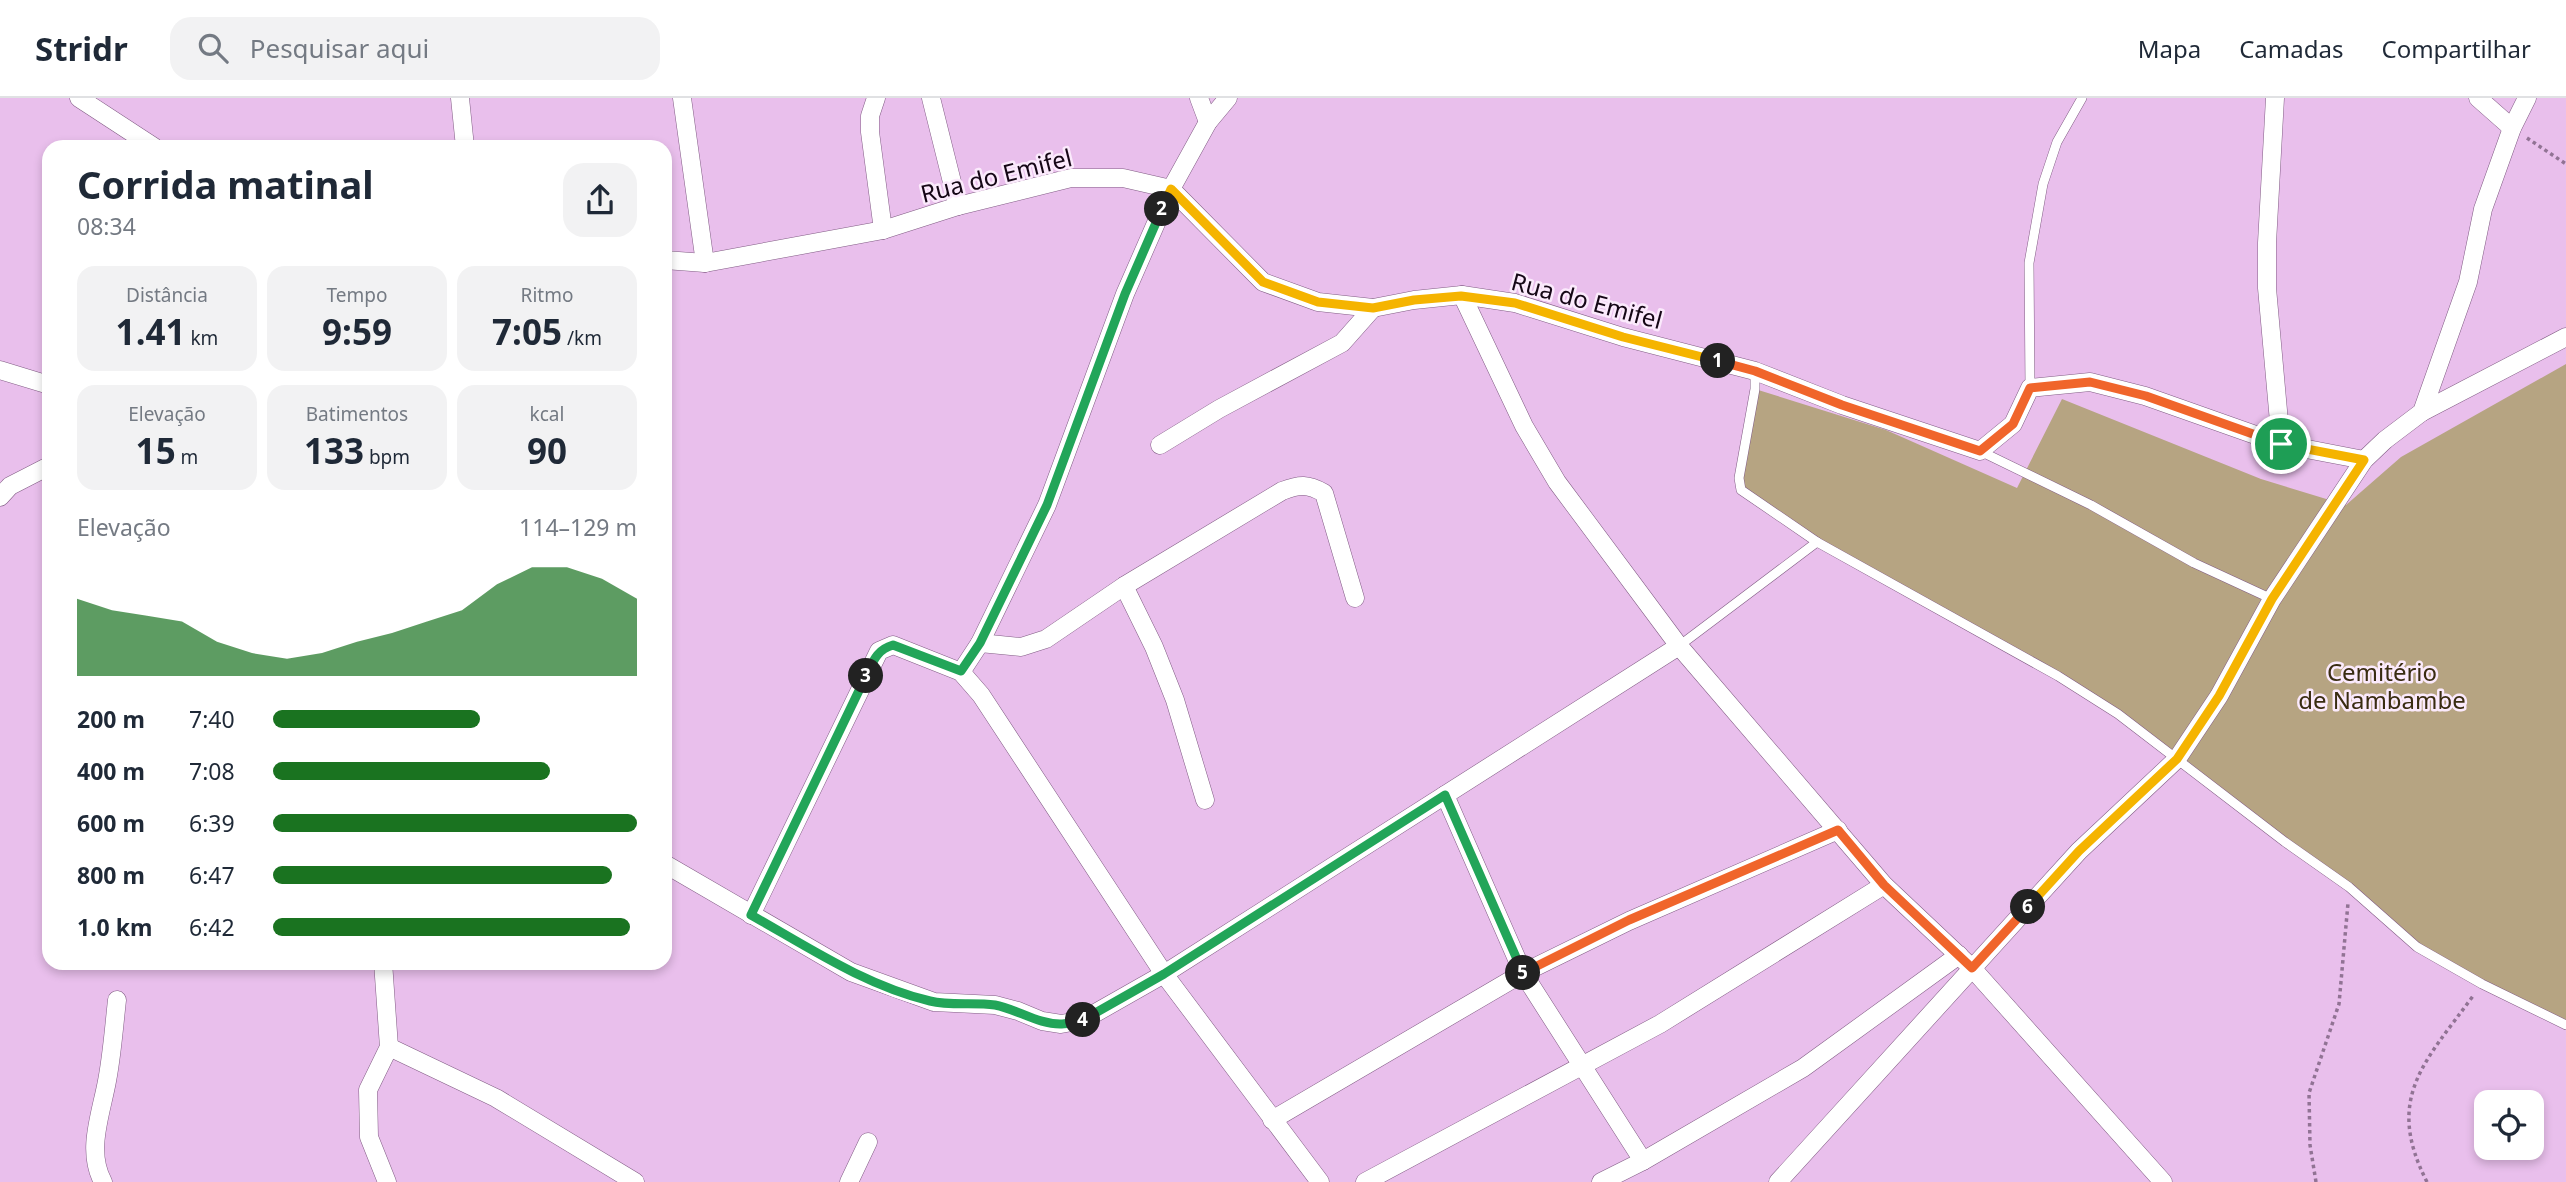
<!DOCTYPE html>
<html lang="pt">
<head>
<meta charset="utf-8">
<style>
	body { margin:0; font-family:"Noto Sans",sans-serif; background:#f2f2f3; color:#1f2937; height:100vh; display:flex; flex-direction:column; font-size:26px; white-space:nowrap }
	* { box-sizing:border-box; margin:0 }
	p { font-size:23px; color:#747a83 }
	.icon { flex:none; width:38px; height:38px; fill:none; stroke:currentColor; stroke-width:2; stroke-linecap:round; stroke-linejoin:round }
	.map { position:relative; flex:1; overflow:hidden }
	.side { position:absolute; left:42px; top:42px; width:630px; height:830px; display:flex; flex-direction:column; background:#fff; border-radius:21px; box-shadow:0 4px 10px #0003 }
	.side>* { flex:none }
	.controls { position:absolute; left:2474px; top:992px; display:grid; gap:14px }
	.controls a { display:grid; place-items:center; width:70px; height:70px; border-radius:14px; background:#fff; box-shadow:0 4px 10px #0003; font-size:35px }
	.pin { position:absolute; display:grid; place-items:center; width:60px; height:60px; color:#fff; margin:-30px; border:4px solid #fff; border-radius:50%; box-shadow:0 2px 7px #0007 }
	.km { position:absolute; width:35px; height:35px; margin:-18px; border-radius:50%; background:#222; color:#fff; font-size:19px; line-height:35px; text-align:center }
	.round { display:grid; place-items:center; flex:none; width:74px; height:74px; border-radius:21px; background:#f2f2f3 }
	.summary { display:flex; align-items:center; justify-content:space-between; height:119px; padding:0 35px }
	h1 { font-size:38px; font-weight:700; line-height:52px }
	.metrics { display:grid; grid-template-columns:repeat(3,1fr); gap:10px; height:119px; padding:7px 35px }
	.metrics div { display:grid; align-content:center; border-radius:18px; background:#f2f2f3; text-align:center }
	.metrics b { font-size:35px; font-weight:700 }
	.metrics small { font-size:19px; font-weight:400 }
	.metrics p { font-size:19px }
	.chart { height:196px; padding:14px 35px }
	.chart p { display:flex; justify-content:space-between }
	.chart svg { width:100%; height:126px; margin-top:7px; fill:#1a7320; opacity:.7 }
	ul { padding:0 35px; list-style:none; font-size:23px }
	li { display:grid; grid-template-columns:112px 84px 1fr; align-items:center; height:52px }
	li i { height:18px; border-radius:9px; background:#1a7320 }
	header { display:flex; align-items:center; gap:42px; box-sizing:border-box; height:98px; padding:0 35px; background:#fff; border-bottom:2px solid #e0e1e3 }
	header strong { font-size:33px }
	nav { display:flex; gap:38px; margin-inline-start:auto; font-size:24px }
	.search { width:490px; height:63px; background:#f2f2f3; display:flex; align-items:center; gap:18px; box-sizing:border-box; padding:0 24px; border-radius:21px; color:#747a83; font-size:26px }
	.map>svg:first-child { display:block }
</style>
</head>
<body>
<header>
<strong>Stridr</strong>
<div class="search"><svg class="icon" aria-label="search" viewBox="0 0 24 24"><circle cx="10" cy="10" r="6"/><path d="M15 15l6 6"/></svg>Pesquisar aqui</div>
<nav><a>Mapa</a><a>Camadas</a><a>Compartilhar</a></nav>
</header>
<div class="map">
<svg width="2566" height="1084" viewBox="0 0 2566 1084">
	<rect width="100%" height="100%" fill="#e9bfec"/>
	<polygon fill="#b6a482" points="2566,266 2566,927 2417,849 2349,789 2118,616 1817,444 1741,392 1755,291 1886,332 2017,390 2062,301 2261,381 2346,407 2401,359"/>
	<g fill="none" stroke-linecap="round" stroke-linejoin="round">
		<defs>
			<g id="service">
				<polyline points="1755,273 1755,291 1739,380 1741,392 1817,444 2058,578 2118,616 2285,744 2349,789 2417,849 2482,886 2566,927"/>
				<polyline points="2030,290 2029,165 2043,86 2057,44 2082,0"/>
				<polyline points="1980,353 2091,407 2194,465 2272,501"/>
				<polyline points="1679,548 1817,444"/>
			</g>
			<g id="minor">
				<polyline points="79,0 154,49"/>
				<polyline points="460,0 465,49"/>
				<polyline points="682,0 705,165"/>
				<polyline points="876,0 870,18 870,34 883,132"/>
				<polyline points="931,0 958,108"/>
				<polyline points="1199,0 1208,24"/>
				<polyline points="2275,0 2267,145 2267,190 2281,346"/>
				<polyline points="2478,0 2512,30"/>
				<polyline points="665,162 705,165 883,132 958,108 1071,80 1123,80 1171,91 1263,184 1318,204 1373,210 1414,202 1462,197 1515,205 1623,239 1755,273 1842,307 1980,353 2013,326 2030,290 2090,284 2145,298 2281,346 2364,362"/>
				<polyline points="1462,197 1524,328 1557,384 1679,548 1884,787 1972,870 2163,1084"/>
				<polyline points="0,272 49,287"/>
				<polyline points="2422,314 2566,239"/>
				<polyline points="1160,347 1219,311 1342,245 1373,210"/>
				<polyline points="0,399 10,388 49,368"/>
				<polyline points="1124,488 1154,549 1175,602 1205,702"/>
				<path d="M980 545 1021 549 1046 541 1124 488 1282 393C1300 386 1308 386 1324 395L1355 500"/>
				<polyline points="961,574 980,545 1047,407 1125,196 1171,91 1208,24 1228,0"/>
				<polyline points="1445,697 1523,875 1643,1063"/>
				<polyline points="665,766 851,874 934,904 995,907 1018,913 1042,923 1061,926 1083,922 1164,876 1679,548"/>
				<polyline points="751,817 879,553 893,547 961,574 981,597 1164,876 1320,1084"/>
				<polyline points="383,864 389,949 368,992 369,1039 387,1084"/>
				<polyline points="389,949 496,1000 635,1084"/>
				<polyline points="1272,1022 1523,875 1629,823 1838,732"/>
				<path d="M103 1084C86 1053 101 1016 107 983 112 957 114 929 117 902"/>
				<polyline points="849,1084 868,1044"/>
				<polyline points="1365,1084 1660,926 1884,787"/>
				<polyline points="1601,1084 1643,1063 1803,970 1959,857"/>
				<polyline points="1778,1084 2079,753 2177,661 2219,598 2272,501 2364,362 2385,342 2422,314 2468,184 2483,111 2512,30 2527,0"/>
			</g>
		</defs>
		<use href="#service" stroke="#815c84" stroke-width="10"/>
		<use href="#minor" stroke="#815c84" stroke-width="19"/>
		<g stroke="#917394" stroke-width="3.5" stroke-dasharray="3.5 3.5" stroke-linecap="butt">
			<polyline points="2527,40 2566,66"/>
			<polyline points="2316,1084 2310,1047 2309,995 2339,906 2348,805"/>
			<path d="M2427 1084C2384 1000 2425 964 2473 898"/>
		</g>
		<use href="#service" stroke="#fff" stroke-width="9"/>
		<use href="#minor" stroke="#fff" stroke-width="18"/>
	</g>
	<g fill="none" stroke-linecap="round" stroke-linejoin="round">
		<defs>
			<polyline id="split-1" points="1718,263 1755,273 1842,307 1980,353 2013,326 2030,290 2090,284 2146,298 2281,346"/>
			<polyline id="split-2" points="1162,111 1171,91 1263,184 1318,204 1373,210 1414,202 1461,198 1515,205 1623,239 1718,263"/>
			<path id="split-3" d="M866 578C873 564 876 552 893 547L961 573 980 545 1047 407 1125 196 1162 111"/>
			<path id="split-4" d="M866 578 751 817C808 849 866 888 930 903 950 908 974 904 995 907 1017 911 1039 927 1062 926 1068 926 1076 923 1083 922"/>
			<polyline id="split-5" points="1083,922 1164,876 1445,697 1523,875"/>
			<polyline id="split-6" points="1523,875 1629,822 1838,732 1884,787 1972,870 2028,809"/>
			<polyline id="split-7" points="2028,809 2079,753 2177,661 2219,598 2272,501 2364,362 2281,346"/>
		</defs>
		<use href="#split-1" stroke="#fff" stroke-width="14"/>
		<use href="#split-2" stroke="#fff" stroke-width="14"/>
		<use href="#split-3" stroke="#fff" stroke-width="14"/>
		<use href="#split-4" stroke="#fff" stroke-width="14"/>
		<use href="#split-5" stroke="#fff" stroke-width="14"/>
		<use href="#split-6" stroke="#fff" stroke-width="14"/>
		<use href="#split-7" stroke="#fff" stroke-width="14"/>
		<use href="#split-1" stroke="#f0652b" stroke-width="9"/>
		<use href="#split-2" stroke="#f5b400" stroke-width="9"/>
		<use href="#split-3" stroke="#22a559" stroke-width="9"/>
		<use href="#split-4" stroke="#22a559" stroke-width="9"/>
		<use href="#split-5" stroke="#22a559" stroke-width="9"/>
		<use href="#split-6" stroke="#f0652b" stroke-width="9"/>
		<use href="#split-7" stroke="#f5b400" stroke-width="9"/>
	</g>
	<g text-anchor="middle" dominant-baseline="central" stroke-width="5" stroke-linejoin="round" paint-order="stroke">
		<g font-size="24" fill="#150716" stroke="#fbeafc">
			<text transform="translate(996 77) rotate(-14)">Rua do Emifel</text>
			<text transform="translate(1587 202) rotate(15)">Rua do Emifel</text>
		</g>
		<g font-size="24" fill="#392c11" stroke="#fbeafc">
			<text x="2382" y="573">Cemitério<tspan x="2382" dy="28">de Nambambe</tspan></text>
		</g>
	</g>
</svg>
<div class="controls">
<a><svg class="icon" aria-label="locate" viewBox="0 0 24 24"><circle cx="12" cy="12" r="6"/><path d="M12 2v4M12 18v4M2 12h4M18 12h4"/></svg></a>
</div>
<div class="pin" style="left:2281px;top:346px;background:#1e9e55"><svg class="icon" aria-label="arrive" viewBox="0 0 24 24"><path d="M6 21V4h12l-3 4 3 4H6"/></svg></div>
<b class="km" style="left:1718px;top:263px">1</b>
<b class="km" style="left:1162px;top:111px">2</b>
<b class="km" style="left:866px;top:578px">3</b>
<b class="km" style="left:1083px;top:922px">4</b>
<b class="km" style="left:1523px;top:875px">5</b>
<b class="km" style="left:2028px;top:809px">6</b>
<section class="side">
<div class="summary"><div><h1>Corrida matinal</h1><p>08:34</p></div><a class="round"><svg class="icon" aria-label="share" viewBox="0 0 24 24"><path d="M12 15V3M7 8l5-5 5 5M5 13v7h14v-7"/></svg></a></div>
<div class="metrics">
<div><p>Distância</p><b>1.41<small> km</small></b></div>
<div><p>Tempo</p><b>9:59</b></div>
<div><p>Ritmo</p><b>7:05<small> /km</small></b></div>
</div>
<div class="metrics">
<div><p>Elevação</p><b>15<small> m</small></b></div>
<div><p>Batimentos</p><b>133<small> bpm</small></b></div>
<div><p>kcal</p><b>90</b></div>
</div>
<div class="chart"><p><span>Elevação</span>114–129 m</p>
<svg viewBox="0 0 160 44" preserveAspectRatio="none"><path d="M0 44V17L10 21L20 23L30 25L40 32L50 36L60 38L70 36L80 32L90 29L100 25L110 21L120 12L130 6L140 6L150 10L160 17V44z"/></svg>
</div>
<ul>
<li><b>200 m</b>7:40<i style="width:57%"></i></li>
<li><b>400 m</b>7:08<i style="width:76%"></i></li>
<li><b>600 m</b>6:39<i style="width:100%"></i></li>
<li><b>800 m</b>6:47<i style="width:93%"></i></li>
<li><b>1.0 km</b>6:42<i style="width:98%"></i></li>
</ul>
</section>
</div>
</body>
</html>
